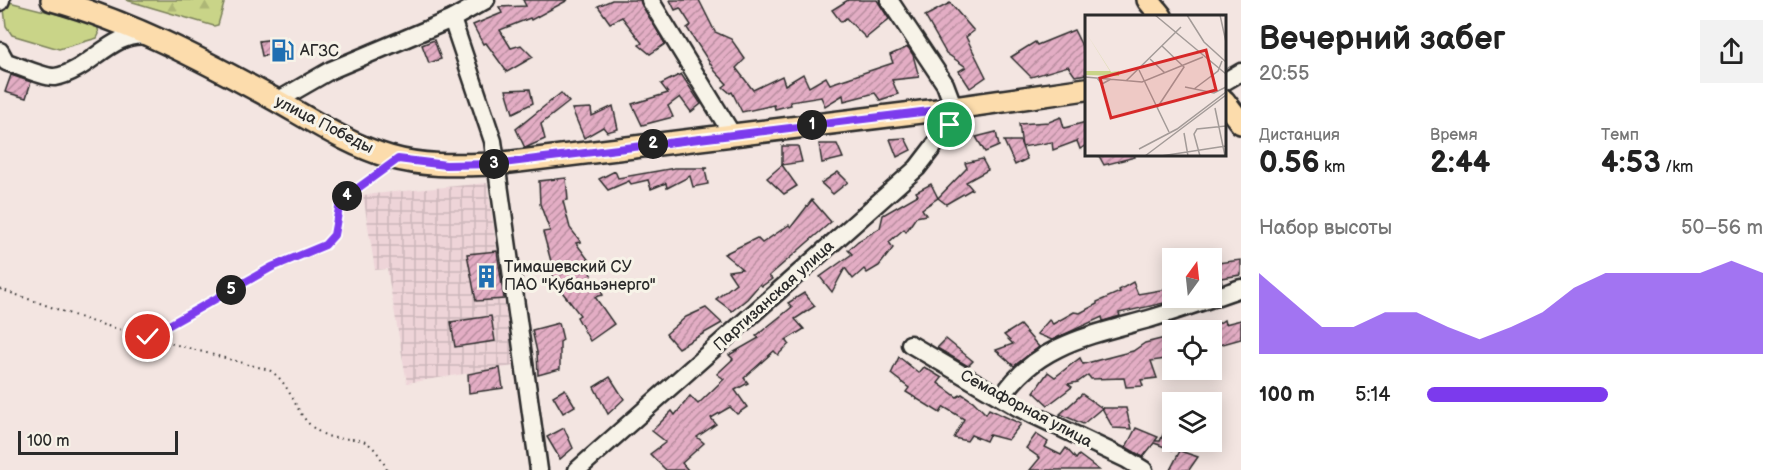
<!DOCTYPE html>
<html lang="ru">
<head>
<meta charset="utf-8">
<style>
	body { margin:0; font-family:"Balsamiq Sans",sans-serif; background:#f2f2f2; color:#222; height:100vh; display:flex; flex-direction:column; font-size:22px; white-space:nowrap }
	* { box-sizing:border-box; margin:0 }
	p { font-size:20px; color:#767676 }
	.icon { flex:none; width:33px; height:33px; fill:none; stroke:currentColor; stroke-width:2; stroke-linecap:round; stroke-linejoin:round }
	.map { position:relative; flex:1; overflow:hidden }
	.sheet { display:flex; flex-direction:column; background:#fff; width:540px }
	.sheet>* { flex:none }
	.needle { width:39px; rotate:15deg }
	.tools { position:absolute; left:1162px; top:248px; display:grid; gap:12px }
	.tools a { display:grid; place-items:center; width:60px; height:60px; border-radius:0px; background:#fff; box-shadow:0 3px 15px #0003; font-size:30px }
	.scale { position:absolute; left:18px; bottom:15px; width:160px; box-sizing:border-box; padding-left:6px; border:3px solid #2b2b2b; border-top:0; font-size:16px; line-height:21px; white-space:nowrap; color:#2b2b2b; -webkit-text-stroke:4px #f7f3e8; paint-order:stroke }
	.pin { position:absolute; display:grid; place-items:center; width:51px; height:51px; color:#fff; margin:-26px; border:3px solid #fff; border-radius:50%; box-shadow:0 2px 6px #0007 }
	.km { position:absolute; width:30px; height:30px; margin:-15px; border-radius:50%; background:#222; color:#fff; font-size:16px; line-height:30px; text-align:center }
	.round { display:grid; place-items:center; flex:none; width:63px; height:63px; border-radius:0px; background:#f2f2f2 }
	.headline { display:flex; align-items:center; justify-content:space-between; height:102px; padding:0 18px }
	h1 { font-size:33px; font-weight:700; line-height:45px }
	.figures { display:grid; grid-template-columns:repeat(3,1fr); gap:9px; height:102px; padding:6px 18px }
	.figures div { display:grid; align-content:center }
	.figures b { font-size:30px; font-weight:700 }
	.figures small { font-size:16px; font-weight:400 }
	.figures p { font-size:16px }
	.chart { height:168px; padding:12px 18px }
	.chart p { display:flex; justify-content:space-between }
	.chart svg { width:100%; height:108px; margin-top:6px; fill:#7c3aed; opacity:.7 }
	ul { padding:0 18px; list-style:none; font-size:20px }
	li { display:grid; grid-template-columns:96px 72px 1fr; align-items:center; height:45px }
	li i { height:15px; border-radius:8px; background:#7c3aed }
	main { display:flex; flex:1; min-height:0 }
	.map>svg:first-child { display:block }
</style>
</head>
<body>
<main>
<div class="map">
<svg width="1241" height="470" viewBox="0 0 1241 470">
	<defs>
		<pattern id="industrial-grid" width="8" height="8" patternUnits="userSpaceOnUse" patternTransform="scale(1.5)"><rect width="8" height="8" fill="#eed4d8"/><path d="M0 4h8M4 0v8" fill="none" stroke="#ccb6ba"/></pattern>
		<pattern id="forest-firs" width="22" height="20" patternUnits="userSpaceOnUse" patternTransform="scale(1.5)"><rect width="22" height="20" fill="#c9d488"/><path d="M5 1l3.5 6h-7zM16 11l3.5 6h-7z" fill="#adb676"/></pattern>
		<pattern id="building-hatch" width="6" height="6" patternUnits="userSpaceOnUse" patternTransform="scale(1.5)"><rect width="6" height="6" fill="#e3adc4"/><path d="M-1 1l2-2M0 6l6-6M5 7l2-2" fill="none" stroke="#b88d9f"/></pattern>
	</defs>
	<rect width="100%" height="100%" fill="#f3e5e1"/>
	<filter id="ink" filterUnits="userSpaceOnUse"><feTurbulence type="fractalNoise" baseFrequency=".0167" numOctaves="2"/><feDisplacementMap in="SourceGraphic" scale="12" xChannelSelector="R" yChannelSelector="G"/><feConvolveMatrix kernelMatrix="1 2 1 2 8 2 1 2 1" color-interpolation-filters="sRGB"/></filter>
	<g filter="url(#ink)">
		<polygon fill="url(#industrial-grid)" points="487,183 514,366 407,383 387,269 375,270 363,195"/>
		<polygon fill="#c9d488" stroke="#7a805a" stroke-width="1.5" points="9,2 97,24 99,34 97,38 59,49 12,35 6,26 4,9"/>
		<polygon fill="url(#forest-firs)" stroke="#7a805a" stroke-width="1.5" points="126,0 225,0 218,25 214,26"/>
		<g fill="url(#building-hatch)" stroke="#2b2b2b" stroke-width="1.5">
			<polygon points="523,0 568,0 531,20 530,18 500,30 511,48 521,45 533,57 507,72 486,43 483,44 473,25 502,13 499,7 526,6"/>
			<polygon points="612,0 640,0 665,44 650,54 639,45 642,43 622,17 610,23 598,6"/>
			<polygon points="670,0 699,0 715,32 731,39 745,59 736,68 753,90 782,76 785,85 803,74 809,87 826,77 830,84 893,63 890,55 908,47 913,55 919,77 892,80 898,94 880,100 875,93 844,101 843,95 825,106 821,97 790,102 791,105 775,109 774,105 742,112 732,92 730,93 723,87 727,84 715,71 687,28 691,25 680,8 675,10"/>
			<polygon points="848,0 877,0 889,19 866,38 846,18 841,22 832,10"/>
			<polygon points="950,3 974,31 966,37 986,77 970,88 959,71 966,67 946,53 925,16"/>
			<polygon points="1074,30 1086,54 1086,74 1075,76 1068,66 1031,77 1011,57 1035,42 1037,45"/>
			<polygon points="282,38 284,53 262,56 259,41"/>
			<polygon points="434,40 441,59 429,63 422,45"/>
			<polygon points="681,74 701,104 691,112 680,97 668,106 673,117 642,125 632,104 668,93 661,84"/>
			<polygon points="11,75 31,82 26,98 5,92"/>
			<polygon points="530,89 533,103 513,113 506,90"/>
			<polygon points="561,93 569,102 541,124 545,139 525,148 516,129"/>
			<polygon points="613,106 618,129 607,132 603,127 584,138 572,109 591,108 592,116"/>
			<polygon points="1061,117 1064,128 1086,122 1086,145 1080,149 1077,141 1053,150 1052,142 1022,147 1019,124 1049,122"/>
			<polygon points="996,132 999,146 985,152 976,137"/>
			<polygon points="905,138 911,150 897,157 890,139"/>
			<polygon points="1004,141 1020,141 1027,159 1015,165"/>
			<polygon points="819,144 837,144 843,158 822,163"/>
			<polygon points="782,146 798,146 802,162 782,165"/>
			<polygon points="1098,154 1134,154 1135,157 1104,165"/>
			<polygon points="982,159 988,170 966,182 972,189 946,204 938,198 967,168 965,163"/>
			<polygon points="782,165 797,186 784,194 767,178"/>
			<polygon points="675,168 708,168 705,169 708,184 693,187 690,176 667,188 666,183 651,189 648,180 631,184 629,181 608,190 599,179 615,171 618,178"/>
			<polygon points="838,172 848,182 833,194 821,183"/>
			<polygon points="566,178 568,200 563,201 570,228 581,242 576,243 593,266 588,269 603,295 595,297 614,324 590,341 577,317 580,315 559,288 548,266 552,265 543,232 550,231 540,204 539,181"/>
			<polygon points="931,184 938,198 922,209 926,215 916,217 906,232 904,229 889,242 893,248 879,266 867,273 864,269 853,279 845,268 832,292 820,277 852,254 848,250 858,241 880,228 883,215 918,195 916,192"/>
			<polygon points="812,200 831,222 769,276 772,279 762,286 760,284 747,299 732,311 716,299 736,283 728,271 742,269 724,254 757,238 762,243 789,225 791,227"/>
			<polygon points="497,251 504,299 476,301 467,254"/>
			<polygon points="1212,256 1215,256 1217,263 1241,260 1241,275 1221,278 1222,284 1212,287"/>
			<polygon points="1133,282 1138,294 1173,288 1173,301 1119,313 1120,316 1103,321 1102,317 1052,340 1037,334 1049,320 1053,324 1074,312 1080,313 1097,304 1097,302 1120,292 1119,290"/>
			<polygon points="804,293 815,306 795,319 804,329 786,340 789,344 778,355 774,351 744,378 748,383 735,390 747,407 737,414 730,407 711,418 716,424 697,437 704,443 682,463 688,470 666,470 650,454 666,442 652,431 672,411 675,415 690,396 698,404 724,379 717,374 733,359 729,355 759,338 756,336 792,307 788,303"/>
			<polygon points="706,308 722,323 678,348 666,334 686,317"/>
			<polygon points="491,316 495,341 455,347 451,322"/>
			<polygon points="1224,320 1225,324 1241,320 1241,339 1212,347 1212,328"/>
			<polygon points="559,323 563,340 560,342 560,369 538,375 537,352 532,330"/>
			<polygon points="1020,325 1039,347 1014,366 996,350 1013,344 1004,335"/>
			<polygon points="1173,336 1173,358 1151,361 1157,378 1141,380 1143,386 1126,387 1124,378 1091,379 1088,375 1078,382 1068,384 1072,387 1048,405 1034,392 1048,372 1055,377 1080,358 1083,364 1133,351 1145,343"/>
			<polygon points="946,339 973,361 968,366 937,348"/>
			<polygon points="899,357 919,373 924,367 942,378 938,383 957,397 962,394 973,401 986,414 989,409 1021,424 1008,440 989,435 986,441 971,435 967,441 954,438 964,419 944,407 940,413 906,392 909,388 891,374"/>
			<polygon points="500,368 503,388 469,393 468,374"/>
			<polygon points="610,377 624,399 608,414 594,387"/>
			<polygon points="565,389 575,406 563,413 553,396"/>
			<polygon points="1082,394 1102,408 1083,424 1060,414"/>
			<polygon points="1102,408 1126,408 1131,429 1113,428"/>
			<polygon points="1167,426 1173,431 1173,441 1178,441 1173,450 1154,443 1143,457 1126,447 1136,428 1158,437 1155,441 1160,441"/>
			<polygon points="564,428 573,448 560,459 547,437"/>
			<polygon points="1036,434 1048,442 1045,447 1061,455 1066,448 1076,459 1079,455 1099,470 1030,470 1040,458 1026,448"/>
			<polygon points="1180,451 1198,457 1189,470 1170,470"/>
		</g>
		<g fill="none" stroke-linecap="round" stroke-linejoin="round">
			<defs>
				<g id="minor">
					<polyline points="650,0 732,134"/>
					<polyline points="0,2 1,0"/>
					<polyline points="452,19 493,141 539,470"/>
					<path d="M0 51 6 62C17 65 45 78 55 77 90 71 111 31 147 36"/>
					<polyline points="1224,82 1241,72"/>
					<polyline points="277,101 331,70 452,19 486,0"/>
					<polyline points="910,344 1019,408 1126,459 1144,470"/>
					<path d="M1002 397C1036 344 1092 335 1149 319 1180 310 1210 299 1241 288"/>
					<polyline points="577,470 917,168 950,125 954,108 945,84 889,0"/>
				</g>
				<g id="major">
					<path d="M52 0C131 22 201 59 272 98 310 119 348 145 390 157 424 167 460 165 495 164L954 108 1086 89"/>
					<polyline points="1148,0 1161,16"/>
					<polyline points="1224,101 1241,123"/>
				</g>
			</defs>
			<use href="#minor" stroke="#2b2b2b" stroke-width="21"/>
			<use href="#major" stroke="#2b2b2b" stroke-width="26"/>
			<g stroke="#2b2b2b" stroke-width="2" stroke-dasharray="1.5 4.5" stroke-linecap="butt">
				<path d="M0 289 93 322 269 370C292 383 294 414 315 429 345 452 364 419 387 470"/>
				<polyline points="148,337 272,267 325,245 334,235 343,201 381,171"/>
			</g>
			<use href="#minor" stroke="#f7f3e8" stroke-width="16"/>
			<use href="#major" stroke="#fcdcac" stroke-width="21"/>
		</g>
	</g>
	<g fill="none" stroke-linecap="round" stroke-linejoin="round" filter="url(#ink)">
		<defs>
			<polyline id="route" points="148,337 272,267 325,245 334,235 339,208 347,196 398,159 446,165 495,164 954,108 950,125"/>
		</defs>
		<use href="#route" stroke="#fff" stroke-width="12"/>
		<use href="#route" stroke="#7c3aed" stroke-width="8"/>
	</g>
	<defs>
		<symbol id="fuel-bare" viewBox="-9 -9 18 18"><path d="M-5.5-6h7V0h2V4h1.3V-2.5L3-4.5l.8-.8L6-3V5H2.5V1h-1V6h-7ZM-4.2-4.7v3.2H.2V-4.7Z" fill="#1f6fb2" stroke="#f7f3e8" stroke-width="2.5" paint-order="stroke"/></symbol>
		<symbol id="building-bare" viewBox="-9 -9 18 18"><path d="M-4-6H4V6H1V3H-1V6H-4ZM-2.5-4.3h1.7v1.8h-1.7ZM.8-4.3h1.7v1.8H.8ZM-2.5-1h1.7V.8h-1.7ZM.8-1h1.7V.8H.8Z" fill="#1f6fb2" stroke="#f7f3e8" stroke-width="2.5" paint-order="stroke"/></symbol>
	</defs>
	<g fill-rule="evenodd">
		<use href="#fuel-bare" x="266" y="34" width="33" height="33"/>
		<use href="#building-bare" x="470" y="260" width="33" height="33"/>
	</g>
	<g text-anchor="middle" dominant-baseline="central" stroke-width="6" stroke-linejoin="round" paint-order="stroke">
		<g font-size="16" fill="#2b2b2b" stroke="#f7f3e8" text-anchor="start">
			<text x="300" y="51">АГЗС</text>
			<text x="504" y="267">Тимашевский СУ<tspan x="504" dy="18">ПАО "Кубаньэнерго"</tspan></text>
		</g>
		<g font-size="16" fill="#2b2b2b" stroke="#f7f3e8">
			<text transform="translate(324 125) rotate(27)">улица Победы</text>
			<text transform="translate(774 296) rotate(-42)">Партизанская улица</text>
			<text transform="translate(1026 409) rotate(28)">Семафорная улица</text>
		</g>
	</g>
	<g transform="translate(1085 15)">
		<rect width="141" height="141" fill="#f3e5e1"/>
		<path d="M0 16 26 57 34 56V61L0 60V56H25Z" fill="#c9d488"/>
		<path fill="none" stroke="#a39b98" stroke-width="1.5" d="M70 0 141 59M102 0 119 27 141 47M135 0 141 27M65 44 80 58M54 55 84 117M0 62 57 67 118 42M12 63 17 69 26 64M41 66 96 12M100 72 129 78 141 72M109 74 133 56 137 46M72 93 99 52 77 31M130 93 140 141M99 118 103 141M54 134 92 114 141 77M60 141 141 80M76 141 141 131M115 141 109 119 112 114 141 111"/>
		<path fill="#d62828" fill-opacity="0.15" stroke="#d62828" stroke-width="3" d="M121 35 131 75 26 103 15 63Z"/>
		<rect width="141" height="141" fill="none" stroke="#2b2b2b" stroke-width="3"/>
	</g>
</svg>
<div class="tools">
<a><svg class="needle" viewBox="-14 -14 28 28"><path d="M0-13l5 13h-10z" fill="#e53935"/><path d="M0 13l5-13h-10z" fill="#767676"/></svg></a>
<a><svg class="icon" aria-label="locate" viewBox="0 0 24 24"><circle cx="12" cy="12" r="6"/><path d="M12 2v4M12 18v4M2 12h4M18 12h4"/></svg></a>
<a><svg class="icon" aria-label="layers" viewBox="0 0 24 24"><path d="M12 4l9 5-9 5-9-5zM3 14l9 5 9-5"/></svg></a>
</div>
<div class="scale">100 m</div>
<div class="pin" style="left:950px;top:125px;background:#1e9e55"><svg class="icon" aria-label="arrive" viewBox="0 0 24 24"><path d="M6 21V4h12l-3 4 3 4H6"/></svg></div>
<div class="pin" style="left:148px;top:337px;background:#d93025"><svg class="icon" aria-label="check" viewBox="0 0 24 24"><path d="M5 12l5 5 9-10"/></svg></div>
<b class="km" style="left:812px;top:125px">1</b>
<b class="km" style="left:653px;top:144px">2</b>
<b class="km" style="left:494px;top:164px">3</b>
<b class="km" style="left:347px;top:196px">4</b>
<b class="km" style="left:231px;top:290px">5</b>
</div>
<section class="sheet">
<div class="headline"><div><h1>Вечерний забег</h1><p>20:55</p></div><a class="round"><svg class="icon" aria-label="share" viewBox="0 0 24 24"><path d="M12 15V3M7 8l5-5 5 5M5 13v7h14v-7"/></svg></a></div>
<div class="figures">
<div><p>Дистанция</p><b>0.56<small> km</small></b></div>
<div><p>Время</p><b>2:44</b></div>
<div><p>Темп</p><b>4:53<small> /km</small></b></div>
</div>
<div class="chart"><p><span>Набор высоты</span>50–56 m</p>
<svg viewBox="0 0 160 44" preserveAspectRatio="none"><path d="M0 44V11L10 22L20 33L30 33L40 27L50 27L60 33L70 38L80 33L90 27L100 17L110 11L120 11L130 11L140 11L150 6L160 11V44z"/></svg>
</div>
<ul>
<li><b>100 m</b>5:14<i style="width:54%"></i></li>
</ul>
</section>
</main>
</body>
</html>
